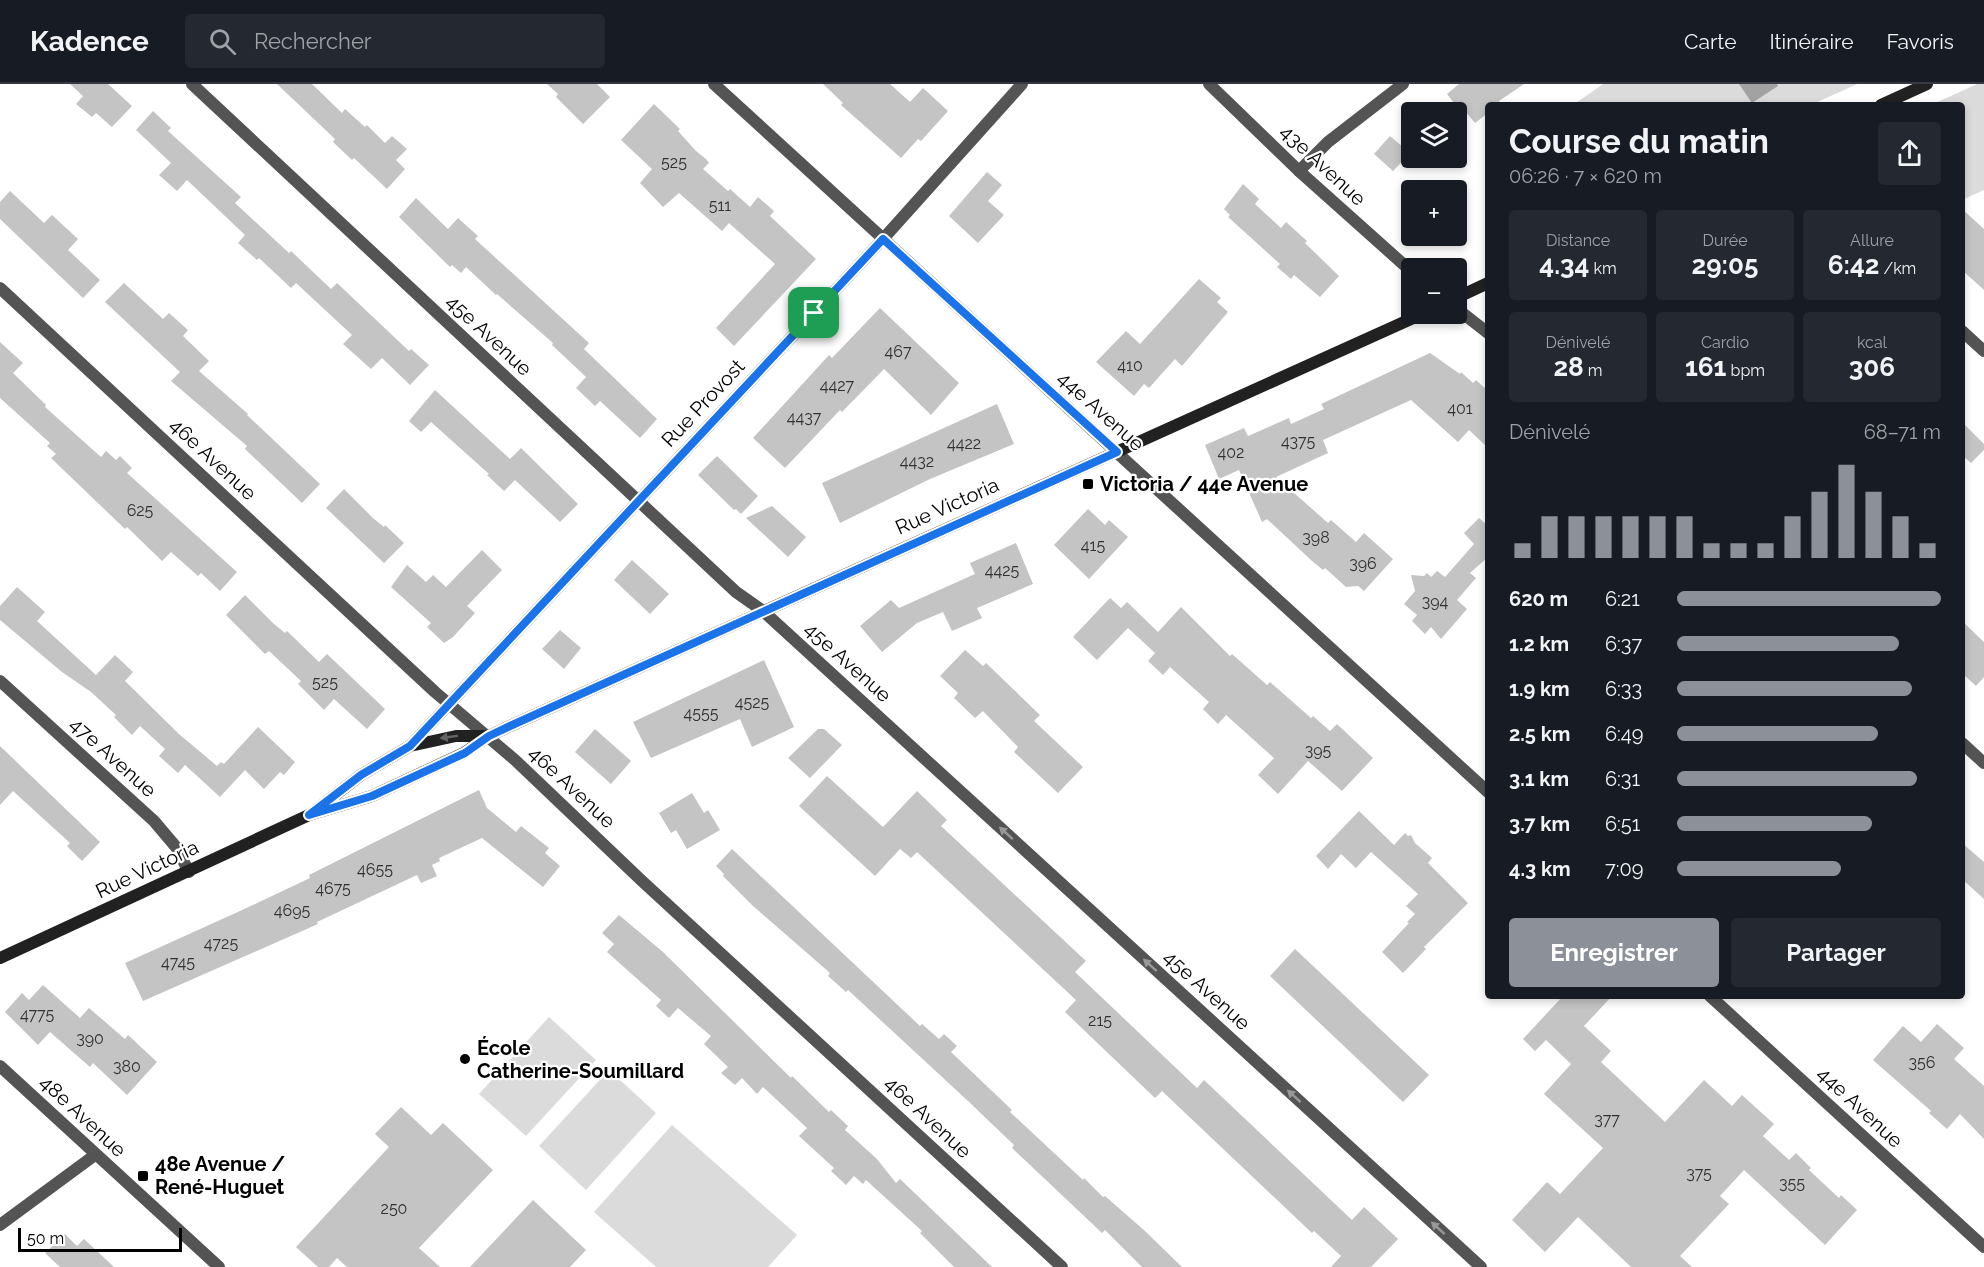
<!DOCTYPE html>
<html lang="fr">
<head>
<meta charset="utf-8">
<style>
	body { margin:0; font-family:Raleway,sans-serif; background:#242831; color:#f1f3f6; height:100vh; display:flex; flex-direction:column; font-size:22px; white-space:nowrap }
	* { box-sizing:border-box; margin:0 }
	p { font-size:20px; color:#9ea1a6 }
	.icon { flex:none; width:33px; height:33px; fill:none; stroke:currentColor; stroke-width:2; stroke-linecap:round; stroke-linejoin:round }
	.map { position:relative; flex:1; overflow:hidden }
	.drawer { position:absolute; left:1485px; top:18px; width:480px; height:897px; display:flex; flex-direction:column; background:#171b24; border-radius:6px; box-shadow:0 3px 9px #0003 }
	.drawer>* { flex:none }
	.buttons { position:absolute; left:1401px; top:18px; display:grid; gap:12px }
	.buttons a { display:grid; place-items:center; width:66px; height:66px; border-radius:6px; background:#171b24; box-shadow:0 3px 9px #0003; font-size:30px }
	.scale { position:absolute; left:18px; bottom:15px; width:164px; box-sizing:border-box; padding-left:6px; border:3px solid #000; border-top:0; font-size:16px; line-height:21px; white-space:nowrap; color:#000; -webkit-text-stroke:4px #fff; paint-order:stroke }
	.pin { position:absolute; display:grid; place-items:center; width:51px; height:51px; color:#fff; margin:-26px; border-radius:12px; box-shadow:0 3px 9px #0006 }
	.round { display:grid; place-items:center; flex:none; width:63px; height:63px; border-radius:6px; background:#242831 }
	.summary { display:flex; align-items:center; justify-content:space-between; height:102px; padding:0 24px }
	h1 { font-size:33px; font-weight:700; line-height:45px }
	.metrics { display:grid; grid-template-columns:repeat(3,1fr); gap:9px; height:102px; padding:6px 24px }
	.metrics div { display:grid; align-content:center; border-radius:6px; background:#242831; text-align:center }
	.metrics b { font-size:26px; font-weight:700 }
	.metrics small { font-size:16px; font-weight:400 }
	.metrics p { font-size:16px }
	.chart { height:168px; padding:12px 24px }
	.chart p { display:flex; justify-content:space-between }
	.chart svg { width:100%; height:108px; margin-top:6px; stroke:#8c9099; stroke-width:6 }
	.cta { display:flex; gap:12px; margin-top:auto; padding:12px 24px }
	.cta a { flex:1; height:69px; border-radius:6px; background:#8c9099; color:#fff; font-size:24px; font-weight:700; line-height:69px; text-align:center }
	.cta a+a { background:#242831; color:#f1f3f6 }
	ul { padding:0 24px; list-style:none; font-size:20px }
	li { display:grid; grid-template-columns:96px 72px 1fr; align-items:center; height:45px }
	li i { height:15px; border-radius:8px; background:#8c9099 }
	header { display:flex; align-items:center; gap:36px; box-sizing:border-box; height:84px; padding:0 30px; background:#171b24; border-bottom:2px solid #363941 }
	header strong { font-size:28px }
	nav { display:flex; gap:33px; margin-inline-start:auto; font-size:21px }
	.search { width:420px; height:54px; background:#242831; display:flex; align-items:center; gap:15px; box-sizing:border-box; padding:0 21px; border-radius:6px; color:#9ea1a6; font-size:22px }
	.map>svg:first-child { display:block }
</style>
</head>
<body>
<header>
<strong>Kadence</strong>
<div class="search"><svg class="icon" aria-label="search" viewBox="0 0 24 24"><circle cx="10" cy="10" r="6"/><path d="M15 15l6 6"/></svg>Rechercher</div>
<nav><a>Carte</a><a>Itinéraire</a><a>Favoris</a></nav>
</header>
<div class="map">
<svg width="1984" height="1183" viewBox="0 0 1984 1183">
	<rect width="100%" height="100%" fill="#fff"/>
	<g fill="#dbdbdb">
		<polygon points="1603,0 1857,0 1811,21 1573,21"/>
		<polygon points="1977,0 1984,0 1984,106 1962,116 1962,21 1931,21"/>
		<polygon points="549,933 596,976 526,1052 479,1010"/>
		<polygon points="609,986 656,1029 586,1106 539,1062"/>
		<polygon points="672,1041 797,1151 768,1183 656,1183 594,1128"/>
	</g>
	<polygon fill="#a2a2a2" points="1739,0 1777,0 1778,2 1752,19"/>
	<g fill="#c4c4c4">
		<polygon points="70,0 108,0 132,22 112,43 96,29 92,33 76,20 83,12"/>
		<polygon points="277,0 312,0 342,29 345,25 365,43 367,41 385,59 392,52 407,65 396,76 405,85 387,105 354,74 352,76 333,58 335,55"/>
		<polygon points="547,0 597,0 610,13 583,40 556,13 558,10"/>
		<polygon points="823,0 890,0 910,18 923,4 948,27 921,57 918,55 901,74 841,21 843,19"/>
		<polygon points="1459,0 1524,0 1499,17 1500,19 1497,21 1488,21 1488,29 1475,39 1465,27 1462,29 1447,10"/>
		<polygon points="654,20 680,45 678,47 696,67 706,75 709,79 703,85 728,107 730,105 750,123 758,113 774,127 770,132 816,175 734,262 716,244 775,180 729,139 722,147 679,109 663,123 640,99 652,85 621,56"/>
		<polygon points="153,27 171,44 168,47 241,113 235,119 289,169 291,167 331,205 337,199 409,267 411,265 429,281 410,301 382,274 371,285 343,260 352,251 296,199 291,204 259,174 257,176 238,159 245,151 187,96 177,107 159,91 171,79 136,46"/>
		<polygon points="1390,52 1410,69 1393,87 1374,70"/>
		<polygon points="987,88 1002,101 988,117 1004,131 978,159 949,132"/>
		<polygon points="1243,100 1259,115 1255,120 1281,144 1286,138 1307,157 1305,159 1339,192 1320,213 1294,191 1291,195 1277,183 1280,180 1228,133 1230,131 1224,125"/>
		<polygon points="10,107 44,139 52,131 78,155 68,166 100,196 83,214 0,135 0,118"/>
		<polygon points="416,114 448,145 458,134 478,152 475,155 589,259 584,265 657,335 640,354 600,317 595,322 576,304 586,293 552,261 553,259 497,210 496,211 466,183 461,189 452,181 450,183 399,133"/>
		<polygon points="1962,125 1984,145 1984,206 1962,186"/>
		<polygon points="1199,195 1221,214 1217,218 1228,228 1182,282 1175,275 1149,304 1144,300 1134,312 1096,278 1126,247 1140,260"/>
		<polygon points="124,199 163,235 169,229 188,246 183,252 209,277 199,287 248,330 247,331 320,400 302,419 245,365 247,362 171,297 180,288 105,218"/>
		<polygon points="880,224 959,299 931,331 884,285 842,328 840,326 785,384 753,354 829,271 832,274"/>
		<polygon points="0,258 23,279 13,289 46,321 45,323 101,373 106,367 116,376 120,372 132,384 127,389 237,488 220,507 201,489 198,492 171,468 162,477 127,443 125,445 51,374 56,370 47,362 50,359 0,314"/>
		<polygon points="1430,269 1460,290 1461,288 1473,299 1476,296 1488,307 1488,364 1469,346 1458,358 1411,316 1323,356 1328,369 1276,393 1328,439 1331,436 1356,458 1364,449 1393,475 1364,507 1358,502 1346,503 1325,484 1323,486 1312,477 1267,435 1262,438 1239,386 1219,395 1205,361 1244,344 1248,352 1289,334 1291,340 1324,325 1321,320"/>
		<polygon points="435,306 510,375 521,364 578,420 560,438 515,396 504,407 487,391 489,390 431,338 421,348 409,337"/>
		<polygon points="997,320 1014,360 930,395 840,439 822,399"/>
		<polygon points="1962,338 1984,360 1984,366 1971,379 1962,371"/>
		<polygon points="717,372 758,412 741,430 736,425 734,426 698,391"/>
		<polygon points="344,405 373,434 384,443 385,441 404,459 384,479 326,424"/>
		<polygon points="772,422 806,453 788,473 746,434"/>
		<polygon points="1088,425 1105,441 1109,436 1128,453 1089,495 1054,461"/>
		<polygon points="1479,434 1488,442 1488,473 1470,489 1476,494 1457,516 1467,525 1441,555 1431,543 1425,550 1412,537 1417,531 1404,520 1415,507 1411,491 1424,492 1427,489 1431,493 1437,487 1445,493 1474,460 1464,449"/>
		<polygon points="1016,459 1033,500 977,524 982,534 952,547 943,528 917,539 882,568 860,542 891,516 899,524 975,490 970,479"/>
		<polygon points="482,466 502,486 467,522 475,529 453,553 444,559 427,543 431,539 391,503 407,481 426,498 433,491 446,503"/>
		<polygon points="632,476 669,510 650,530 614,496"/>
		<polygon points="17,503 45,528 37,537 96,591 115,571 133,588 125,597 179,650 217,682 221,678 224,680 258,643 295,678 284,691 280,688 264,705 245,686 220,713 185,681 178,689 159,672 165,665 140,642 132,651 114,633 116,631 91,608 62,588 0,536 0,522"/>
		<polygon points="245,511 274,540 285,549 287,547 319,578 327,570 385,625 367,645 334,615 324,626 298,600 301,597 269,567 265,570 226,531"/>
		<polygon points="1110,514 1121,524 1127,518 1158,548 1181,523 1230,572 1232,570 1267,601 1270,598 1311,634 1313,632 1330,647 1337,640 1373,674 1342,707 1308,677 1278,710 1258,691 1274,674 1226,631 1218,640 1203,625 1209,618 1170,583 1163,591 1148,577 1155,569 1128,544 1097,576 1073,553"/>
		<polygon points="1962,537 1984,558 1984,593 1976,602 1962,589"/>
		<polygon points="560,546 581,564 564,585 542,565"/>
		<polygon points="965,566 983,582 986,579 1040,631 1034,637 1083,683 1058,709 1014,668 1018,663 983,627 975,634 954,614 958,609 940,592"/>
		<polygon points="764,576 794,643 752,663 740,635 651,674 633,638"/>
		<polygon points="595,645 631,677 611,700 575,668"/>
		<polygon points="818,645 824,645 842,661 810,694 788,674"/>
		<polygon points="0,662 100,758 82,777 67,762 70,759 13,707 0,721"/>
		<polygon points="827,692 883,743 917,707 947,736 941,742 1086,877 1075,888 1197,1004 1204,996 1352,1136 1364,1123 1398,1155 1371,1183 1331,1183 1341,1172 1314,1147 1312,1149 1162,1007 1155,1014 1065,928 1076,916 917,768 911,774 900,765 875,792 799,722"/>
		<polygon points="479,706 487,724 516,748 521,742 549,764 545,769 560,782 543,803 482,754 439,774 440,777 432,781 437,792 421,799 417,791 317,838 318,840 143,917 125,879 240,827 310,794 309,791"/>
		<polygon points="692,709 704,729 708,726 720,746 687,765 676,746 671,749 659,729"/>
		<polygon points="1359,727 1394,761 1405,749 1408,752 1411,751 1415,759 1432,774 1428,779 1468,819 1424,863 1426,865 1403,889 1382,868 1409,839 1407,838 1415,830 1406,822 1418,810 1371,768 1356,784 1341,770 1328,785 1316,772"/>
		<polygon points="1962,759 1984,778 1984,815 1962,795"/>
		<polygon points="732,765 920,942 922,940 939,955 944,950 957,962 951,968 1012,1026 1010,1028 1083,1096 1084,1094 1103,1113 1105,1112 1145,1147 1182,1183 1142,1183 1105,1146 1102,1149 1012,1064 1014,1061 968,1017 848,906 846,908 828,892 830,889 753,822 723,792 724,790 716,782"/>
		<polygon points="619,831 663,868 791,994 792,992 829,1028 831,1026 848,1042 845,1046 877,1075 896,1099 900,1095 992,1183 954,1183 920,1149 922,1147 866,1096 863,1100 854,1092 846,1101 831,1087 834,1084 799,1052 807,1044 763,1003 757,1010 742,994 735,1001 721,989 728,983 704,960 711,952 678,924 669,934 656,922 661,916 607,868 614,860 602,849"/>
		<polygon points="1295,865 1429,991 1403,1018 1270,892"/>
		<polygon points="43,901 80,934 89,924 125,955 128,951 157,978 127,1011 93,979 90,983 50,948 38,961 5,928 22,909 29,916"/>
		<polygon points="1563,912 1612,912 1584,942 1611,967 1601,978 1665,1038 1704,996 1732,1022 1742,1011 1774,1040 1763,1052 1789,1076 1796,1069 1811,1084 1809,1086 1839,1114 1841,1111 1857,1126 1825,1161 1744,1086 1720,1112 1729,1120 1680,1172 1692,1183 1631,1183 1578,1133 1545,1168 1512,1136 1547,1098 1560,1110 1603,1064 1544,1010 1571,980 1546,956 1535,967 1523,955"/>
		<polygon points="1937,940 1964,964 1954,975 1984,1002 1984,1055 1960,1030 1947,1045 1929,1029 1931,1027 1873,976 1903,942 1921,958"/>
		<polygon points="401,1023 431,1051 443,1039 493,1086 419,1164 440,1183 347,1183 337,1174 329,1183 318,1183 296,1163 389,1063 375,1050"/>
		<polygon points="533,1116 586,1166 570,1183 470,1183"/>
		<polygon points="65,1150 77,1162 84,1155 114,1183 60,1183 45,1169"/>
	</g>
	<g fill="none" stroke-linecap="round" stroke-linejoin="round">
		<g stroke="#545454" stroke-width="12">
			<polyline points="192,0 736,508 763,527 1481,1183"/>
			<polyline points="714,0 1488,708"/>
			<polyline points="1209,0 1299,87 1412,188"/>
			<polyline points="1299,87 1328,58 1403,0"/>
			<polyline points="0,204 435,608 515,676 642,797 1062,1183"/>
			<polyline points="1456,224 1488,249"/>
			<polyline points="1962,247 1984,267"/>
			<polyline points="0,597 154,737 176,763 189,788"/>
			<polyline points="1962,659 1984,679"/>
			<polyline points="1710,912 1984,1163"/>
			<polyline points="0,982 219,1183"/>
			<polyline points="0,1141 95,1071"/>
		</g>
		<polyline stroke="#545454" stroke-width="12" points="410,662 883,155 1022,0"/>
		<g stroke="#212121" stroke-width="12">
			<polyline points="1881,21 1927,0"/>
			<polyline points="1456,214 1488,199"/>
			<polyline points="316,726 361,691 410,662 456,652 489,652"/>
			<polyline points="0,874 309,731 372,712 464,669 489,652 510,642 1422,230"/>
		</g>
	</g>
	<defs><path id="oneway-solid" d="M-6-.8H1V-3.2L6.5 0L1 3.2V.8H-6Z" transform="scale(1.5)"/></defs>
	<use fill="#646464" href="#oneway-solid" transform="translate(449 653) rotate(172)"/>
	<g fill="#989898">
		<use href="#oneway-solid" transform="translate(1006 749) rotate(-138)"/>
		<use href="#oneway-solid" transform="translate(1150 881) rotate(-138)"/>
		<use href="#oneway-solid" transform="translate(1294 1012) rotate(-138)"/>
		<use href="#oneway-solid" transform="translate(1438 1144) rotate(-138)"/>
	</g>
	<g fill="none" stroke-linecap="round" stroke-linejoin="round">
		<defs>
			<polygon id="route" points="883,155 1117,368 510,642 489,652 465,669 372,712 309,731 361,691 410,662"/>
		</defs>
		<use href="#route" stroke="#fff" stroke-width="12"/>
		<use href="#route" stroke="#1a73e8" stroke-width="8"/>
	</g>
	<g fill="#000" stroke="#fff" stroke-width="2">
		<rect x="1082" y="394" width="12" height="12" rx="3"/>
		<circle cx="465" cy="975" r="6"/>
		<rect x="137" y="1086" width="12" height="12" rx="3"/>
	</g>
	<g text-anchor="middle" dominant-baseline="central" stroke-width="4.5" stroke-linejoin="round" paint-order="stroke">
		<g font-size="16" fill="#313131">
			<text x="674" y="78">525</text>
			<text x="720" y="121">511</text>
			<text x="898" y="267">467</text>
			<text x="1130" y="281">410</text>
			<text x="837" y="301">4427</text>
			<text x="1460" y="324">401</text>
			<text x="804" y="333">4437</text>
			<text x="1298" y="357">4375</text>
			<text x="964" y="359">4422</text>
			<text x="1231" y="368">402</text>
			<text x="917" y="377">4432</text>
			<text x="140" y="426">625</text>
			<text x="1316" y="453">398</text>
			<text x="1093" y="461">415</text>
			<text x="1363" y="479">396</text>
			<text x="1002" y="486">4425</text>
			<text x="1435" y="517">394</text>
			<text x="325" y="598">525</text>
			<text x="752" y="618">4525</text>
			<text x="701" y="629">4555</text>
			<text x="1318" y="666">395</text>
			<text x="375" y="785">4655</text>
			<text x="333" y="804">4675</text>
			<text x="292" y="826">4695</text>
			<text x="221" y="859">4725</text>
			<text x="178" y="878">4745</text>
			<text x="37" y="930">4775</text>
			<text x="1100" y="936">215</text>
			<text x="90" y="954">390</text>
			<text x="1922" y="978">356</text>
			<text x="127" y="982">380</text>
			<text x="1607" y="1035">377</text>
			<text x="1699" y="1089">375</text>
			<text x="1792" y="1099">355</text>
			<text x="394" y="1124">250</text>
		</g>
		<g font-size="20" fill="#000" stroke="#fff">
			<text transform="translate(1323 81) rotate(43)">43e Avenue</text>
			<text transform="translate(489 251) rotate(43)">45e Avenue</text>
			<text transform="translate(703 319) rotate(-47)">Rue Provost</text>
			<text transform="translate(1101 327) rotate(42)">44e Avenue</text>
			<text transform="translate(213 375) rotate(43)">46e Avenue</text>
			<text transform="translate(947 422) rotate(-24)">Rue Victoria</text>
			<text transform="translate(848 578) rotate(42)">45e Avenue</text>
			<text transform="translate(113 673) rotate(42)">47e Avenue</text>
			<text transform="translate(572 703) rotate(43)">46e Avenue</text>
			<text transform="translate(147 785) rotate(-25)">Rue Victoria</text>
			<text transform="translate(1207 906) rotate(42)">45e Avenue</text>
			<text transform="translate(1860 1023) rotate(43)">44e Avenue</text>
			<text transform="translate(83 1032) rotate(43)">48e Avenue</text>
			<text transform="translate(928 1033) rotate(43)">46e Avenue</text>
		</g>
		<g font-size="20" font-weight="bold" fill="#000" stroke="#fff" text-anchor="start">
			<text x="1100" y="400">Victoria / 44e Avenue</text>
			<text x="477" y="964">École<tspan x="477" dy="23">Catherine-Soumillard</tspan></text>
			<text x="155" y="1080">48e Avenue /<tspan x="155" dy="23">René-Huguet</tspan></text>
		</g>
	</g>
</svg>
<div class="buttons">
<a><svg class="icon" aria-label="layers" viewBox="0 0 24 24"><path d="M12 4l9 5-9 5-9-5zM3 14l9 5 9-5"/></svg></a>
<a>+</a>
<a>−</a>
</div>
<div class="scale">50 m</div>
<div class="pin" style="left:814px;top:229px;background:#1e9e55"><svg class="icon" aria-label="arrive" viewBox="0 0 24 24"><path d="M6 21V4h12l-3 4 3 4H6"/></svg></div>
<section class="drawer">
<div class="summary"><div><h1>Course du matin</h1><p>06:26 · 7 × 620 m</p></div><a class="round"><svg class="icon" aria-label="share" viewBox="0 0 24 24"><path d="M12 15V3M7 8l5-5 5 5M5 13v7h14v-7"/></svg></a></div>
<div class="metrics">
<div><p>Distance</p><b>4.34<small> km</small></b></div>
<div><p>Durée</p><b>29:05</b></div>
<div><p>Allure</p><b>6:42<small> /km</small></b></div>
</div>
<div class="metrics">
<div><p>Dénivelé</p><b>28<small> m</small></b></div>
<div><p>Cardio</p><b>161<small> bpm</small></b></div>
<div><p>kcal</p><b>306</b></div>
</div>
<div class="chart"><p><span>Dénivelé</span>68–71 m</p>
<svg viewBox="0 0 160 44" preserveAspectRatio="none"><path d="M5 44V38M15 44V27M25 44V27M35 44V27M45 44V27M55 44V27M65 44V27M75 44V38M85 44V38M95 44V38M105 44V27M115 44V17M125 44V6M135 44V17M145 44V27M155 44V38"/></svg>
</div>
<ul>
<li><b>620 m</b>6:21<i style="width:100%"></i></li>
<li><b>1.2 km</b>6:37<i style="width:84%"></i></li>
<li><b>1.9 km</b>6:33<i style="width:89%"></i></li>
<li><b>2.5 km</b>6:49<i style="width:76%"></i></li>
<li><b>3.1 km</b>6:31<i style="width:91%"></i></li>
<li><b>3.7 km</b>6:51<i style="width:74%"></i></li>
<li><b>4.3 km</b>7:09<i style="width:62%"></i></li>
</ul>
<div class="cta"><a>Enregistrer</a><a>Partager</a></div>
</section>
</div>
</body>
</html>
